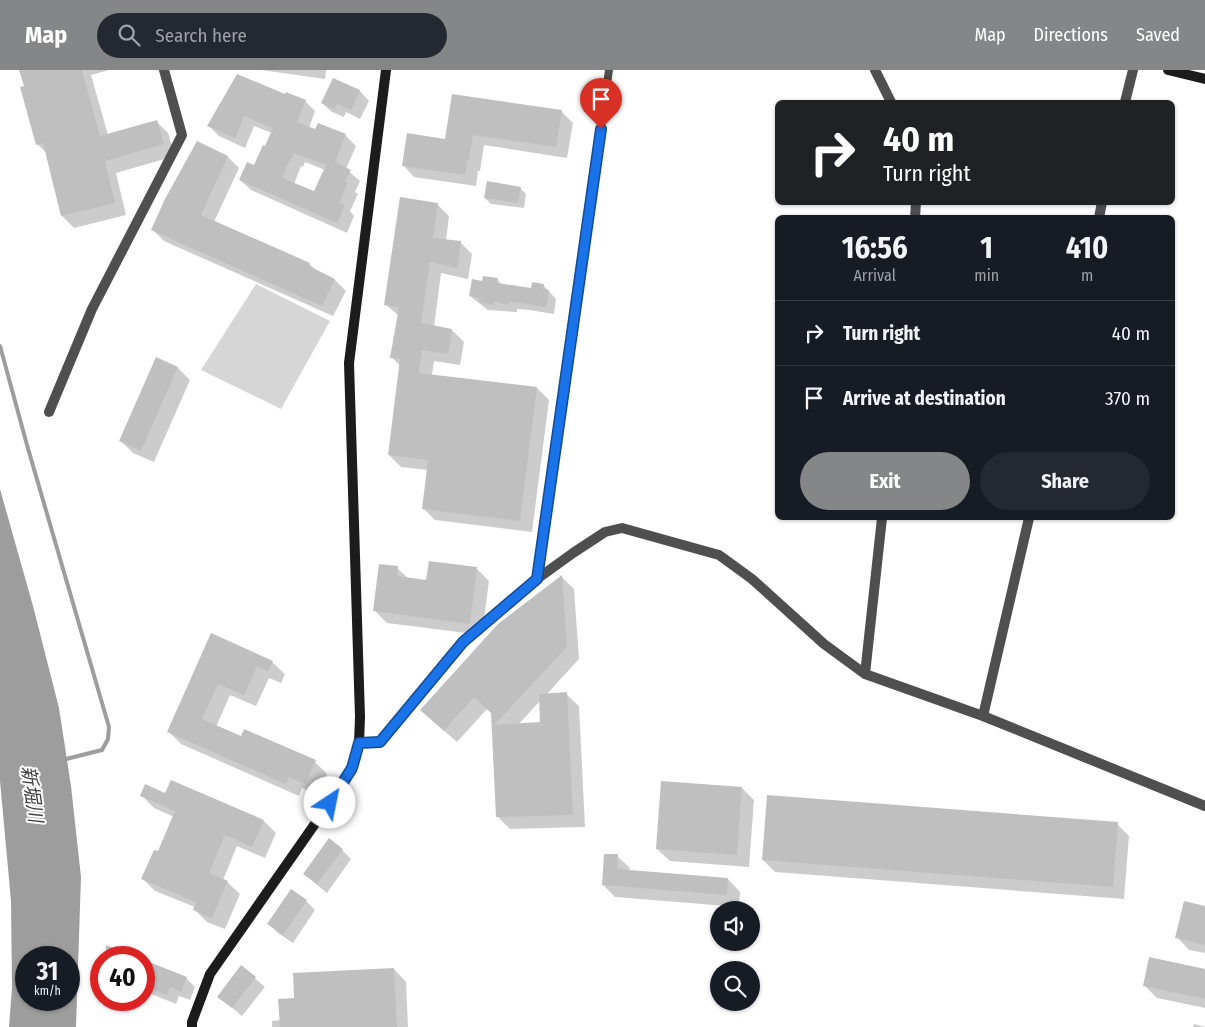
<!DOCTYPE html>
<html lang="en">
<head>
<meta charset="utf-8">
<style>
  :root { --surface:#171b24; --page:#242831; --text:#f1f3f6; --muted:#9ea1a6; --line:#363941; --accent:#858687 }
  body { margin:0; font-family:"Fira Sans Condensed","Noto Sans JP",sans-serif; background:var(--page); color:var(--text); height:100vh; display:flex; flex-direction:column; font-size:19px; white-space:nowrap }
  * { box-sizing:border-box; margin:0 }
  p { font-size:16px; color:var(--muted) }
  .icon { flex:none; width:28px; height:28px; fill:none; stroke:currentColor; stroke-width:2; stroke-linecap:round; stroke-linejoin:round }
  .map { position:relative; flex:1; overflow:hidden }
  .side { position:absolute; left:775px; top:145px; width:400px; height:305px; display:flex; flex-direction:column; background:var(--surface); border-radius:8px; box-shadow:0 1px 4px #0004 }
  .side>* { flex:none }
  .hud { position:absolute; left:775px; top:30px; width:400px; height:105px; border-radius:8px; box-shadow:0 1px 4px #0004; background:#202124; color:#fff; overflow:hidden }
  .fabs { position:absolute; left:710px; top:831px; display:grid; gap:10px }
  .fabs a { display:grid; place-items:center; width:50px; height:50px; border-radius:50%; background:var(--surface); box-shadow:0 1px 4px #0004; font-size:25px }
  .speed { position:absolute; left:15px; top:876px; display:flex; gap:10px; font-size:25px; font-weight:700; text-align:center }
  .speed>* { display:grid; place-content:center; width:65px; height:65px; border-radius:50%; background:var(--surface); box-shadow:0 1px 4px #0004; line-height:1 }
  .speed small { font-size:12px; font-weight:400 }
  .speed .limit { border:8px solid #d22; background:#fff; color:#111 }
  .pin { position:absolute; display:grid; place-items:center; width:42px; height:42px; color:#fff; margin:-51px -21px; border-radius:50% 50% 50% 0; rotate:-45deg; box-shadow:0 0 5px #0007 }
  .pin .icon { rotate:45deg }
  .me { position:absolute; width:55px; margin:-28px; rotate:34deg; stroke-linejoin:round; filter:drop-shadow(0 0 4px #0008) }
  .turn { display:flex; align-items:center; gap:18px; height:105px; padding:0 25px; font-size:22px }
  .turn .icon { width:65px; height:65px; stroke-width:2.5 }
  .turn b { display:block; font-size:35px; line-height:42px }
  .eta { display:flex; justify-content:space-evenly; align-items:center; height:85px; text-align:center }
  .eta b { font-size:30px; font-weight:700; line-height:35px }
  .primary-button { display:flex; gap:10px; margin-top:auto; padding:10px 25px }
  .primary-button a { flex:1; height:58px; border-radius:30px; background:var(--accent); color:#fff; font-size:20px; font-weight:700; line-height:58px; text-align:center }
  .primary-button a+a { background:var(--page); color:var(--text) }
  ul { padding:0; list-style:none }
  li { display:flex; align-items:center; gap:15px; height:65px; padding:0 25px; border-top:1px solid var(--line) }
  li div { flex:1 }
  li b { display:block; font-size:19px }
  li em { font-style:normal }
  header { display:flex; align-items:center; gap:30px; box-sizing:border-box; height:70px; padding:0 25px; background:var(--accent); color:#fff }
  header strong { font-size:24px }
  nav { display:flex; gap:28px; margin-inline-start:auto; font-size:18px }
  .search { width:350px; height:45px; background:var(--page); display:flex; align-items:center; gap:12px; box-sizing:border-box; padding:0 18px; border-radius:28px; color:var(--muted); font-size:19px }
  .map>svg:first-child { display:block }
</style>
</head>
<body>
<header>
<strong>Map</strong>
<div class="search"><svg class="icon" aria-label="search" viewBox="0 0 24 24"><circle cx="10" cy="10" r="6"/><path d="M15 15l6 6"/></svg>Search here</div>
<nav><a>Map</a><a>Directions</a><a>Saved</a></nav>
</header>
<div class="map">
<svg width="1205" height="957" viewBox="0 0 1205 957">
  <rect width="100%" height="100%" fill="#fff"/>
  <!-- green -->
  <path fill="#d6d6d6" d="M256 214 330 251 281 339 201 300Z"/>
  <!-- water -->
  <path fill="#9d9d9d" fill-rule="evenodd" d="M0 419 33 536 59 638 71 716 81 807 76 957H9L12 918 11 831 0 711ZM26 888H69V930H26Z"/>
  <!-- shadow -->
  <path fill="#0003" fill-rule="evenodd" d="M21 0H109L91 5 108 65 156 51 168 63 175 86 116 103 126 145 74 158 62 146 47 83 37 74Z
    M261 0H326L325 9Z
    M334 9 360 21 369 31 360 49 346 42 344 47 332 42 322 33Z
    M286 26 305 31 315 41 309 58 316 61 318 54 346 66 356 76 346 99 360 111 355 122 358 124 350 141 354 146 347 163 251 120 240 110 255 97 272 63 254 56 245 78 219 66 209 56ZM305 92 325 100 314 123 294 114 301 96 303 97Z
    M561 41 573 53 567 88 484 75 480 101H478L476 116 414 107 403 95 446 70Z
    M197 72 228 87 239 98 214 152 309 194 317 201 335 210 346 221 333 246 164 171 153 160Z
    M520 118 526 124 524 138 491 134 485 128Z
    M437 134 449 146 446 171 460 172 472 184 468 209 441 203 434 257 452 260 464 272 460 295 434 291 432 305 537 318 549 330 532 462 435 450 423 438 428 400 401 397 389 385 400 296 392 287 399 246 385 234Z
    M497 209 502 215 532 220 543 215 556 229 554 244 529 240 517 239V242L488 240 470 226 483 212Z
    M157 289 178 298 190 310 154 392 133 383 121 371Z
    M430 493 477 499 489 511 482 565 387 553 375 541 397 498 409 509 427 511Z
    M562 507 574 519 579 589 546 625 566 624 579 636 585 757 510 759 498 747 492 644 487 639 457 672 434 652 499 555ZM541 630 542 653 518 655Z
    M211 565 272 592 285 604 281 613 269 608 256 636 230 625 216 657 241 668 315 692 327 704 318 725 302 718 299 726 181 674 169 662Z
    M742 718 754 730 749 797 670 791 657 779Z
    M166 724 264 751 276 763 265 788 237 776 223 810 227 812 240 824 225 859 207 852 194 839 195 837 155 821 143 809 158 783 174 747 154 738 142 726Z
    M1117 754 1129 766 1124 829 775 802 763 790Z
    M342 780 351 789 327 823 304 804Z
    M617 786 630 798 629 801 728 809 740 822 739 837 615 827 603 815Z
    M292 821 306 831 315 840 293 873 278 863 269 854Z
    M1205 838V883L1189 880 1177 867Z
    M144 892 186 908 195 917 190 930 179 926 176 934 144 921Z
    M241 897 265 917 242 946 219 927Z
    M394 899 406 912 408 957H272V951L281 950 295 929Z
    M1205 900V938L1157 928 1144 915Z
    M1194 954 1205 957H1193Z"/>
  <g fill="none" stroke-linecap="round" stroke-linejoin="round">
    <!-- stream -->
    <path stroke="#9d9d9d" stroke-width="4" d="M0 276 27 375 109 657 108 669 102 680 62 690"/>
  </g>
  <!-- building -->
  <path fill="#bfbfbf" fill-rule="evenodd" d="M19 0H82L100 66 157 50 164 74 105 91 115 133 61 146 43 73 36 75 20 17 24 16Z
    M237 4 285 24 286 22 306 30 297 52 315 59 318 53 346 64 335 92 351 100 345 111 348 113 339 133 345 135 337 153 239 110 247 92 254 95 263 75 265 76 273 58 244 46 235 68 207 56ZM294 83 326 95 314 121 282 108 291 87 292 88Z
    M333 8 360 20 351 40 337 34 334 39 321 33Z
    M452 24 562 40 556 77 473 65 469 90H467L465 105 402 96 407 63 445 69Z
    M197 71 228 86 201 145 310 193 309 196 335 209 322 236 151 160 165 129Z
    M487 111 521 117 518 133 484 128Z
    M400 127 438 133 433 168 461 171 457 198 430 192 421 253 452 259 448 284 422 280 419 303 537 317 520 451 422 439 428 390 388 385 400 289 390 288 399 237 384 235Z
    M483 206 498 208 497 213 531 218 532 212 544 214 543 219 549 220 546 237 521 233 509 232V235L494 232V235L479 233V228L469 226 472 209 482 211Z
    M156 287 178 297 141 381 119 371Z
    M429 491 477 497 470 554 373 541 379 494 398 496 397 506 426 510Z
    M562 505 567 577 494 655 540 652 539 624 567 622 573 745 496 747 491 643 474 627 444 661 420 640 498 554Z
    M211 563 273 591 268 601 257 596 244 625 218 614 202 649 241 666 244 659 316 690 305 714 289 707 286 714 167 662Z
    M171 710 264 750 252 777 225 765 209 803 228 811 212 848 193 840 196 832 141 809 154 780 158 781 175 741 140 726 145 714 165 723Z
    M661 711 742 717 737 785 656 779Z
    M767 725 1118 752 1113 817 762 790Z
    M329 768 343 779 317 814 303 804Z
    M604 784H618L617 799 728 808 727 825 602 815Z
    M291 819 307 830 283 865 267 854Z
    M1184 831 1205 836V875L1175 868Z
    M106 875 135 887V888H106Z
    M1149 887 1205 899V929L1143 916Z
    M144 890 187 907 181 922 170 917 167 925 144 916Z
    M241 895 256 907 232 938 217 927Z
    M394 898 397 957H280L278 929 294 928 293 903Z"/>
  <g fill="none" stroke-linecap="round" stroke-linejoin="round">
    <!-- lane -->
    <path stroke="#4f4f4f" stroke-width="8" d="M537 509 609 0"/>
    <!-- street -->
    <path stroke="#4f4f4f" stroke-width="10" d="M875 0 891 32
      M1125 32 1133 0
      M915 148 916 132
      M1099 148 1102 132
      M49 342 92 239 182 65 164 0
      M865 604 882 448
      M983 646 1029 448
      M359 673 380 672 463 572 537 509 573 483 605 462 622 458 719 485 752 509 824 574 865 604 983 646 1205 736"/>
    <!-- secondary -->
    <path stroke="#1c1c1c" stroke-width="10" d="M1168 0 1205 9
      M192 957V952L210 904 340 718 352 698 359 673 360 647 349 293 386 0"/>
  </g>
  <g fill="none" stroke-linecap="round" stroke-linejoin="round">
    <defs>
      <path id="route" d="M330 733 352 698 359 673 380 672 463 572 537 509 601 59"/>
    </defs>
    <!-- route casing -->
    <use href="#route" stroke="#114b97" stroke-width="12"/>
    <!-- route -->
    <use href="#route" stroke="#1a73e8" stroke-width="9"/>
  </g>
  <g text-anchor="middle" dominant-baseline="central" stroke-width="4" stroke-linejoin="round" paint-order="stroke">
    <!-- water labels -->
    <g font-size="19" font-style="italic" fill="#3e3e3e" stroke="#fff">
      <text transform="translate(32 724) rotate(82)">新堀川</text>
    </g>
  </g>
</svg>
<div class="fabs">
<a><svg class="icon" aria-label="sound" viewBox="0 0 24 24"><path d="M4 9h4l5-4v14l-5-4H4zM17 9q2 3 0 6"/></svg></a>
<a><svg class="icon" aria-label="search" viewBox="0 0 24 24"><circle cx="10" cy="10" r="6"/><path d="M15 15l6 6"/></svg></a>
</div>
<div class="speed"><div>31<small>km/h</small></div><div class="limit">40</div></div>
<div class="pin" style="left:601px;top:59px;background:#d93025"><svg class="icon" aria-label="arrive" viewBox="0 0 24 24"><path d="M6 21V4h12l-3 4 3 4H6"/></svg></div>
<svg class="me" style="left:330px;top:733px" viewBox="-20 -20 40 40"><circle r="19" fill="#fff"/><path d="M0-13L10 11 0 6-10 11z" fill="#1a73e8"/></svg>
<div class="hud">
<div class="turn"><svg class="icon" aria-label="right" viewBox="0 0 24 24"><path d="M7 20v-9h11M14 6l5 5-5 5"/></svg><div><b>40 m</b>Turn right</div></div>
</div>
<section class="side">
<div class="eta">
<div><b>16:56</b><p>Arrival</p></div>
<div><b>1</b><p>min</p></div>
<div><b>410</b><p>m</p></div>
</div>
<ul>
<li><svg class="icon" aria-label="right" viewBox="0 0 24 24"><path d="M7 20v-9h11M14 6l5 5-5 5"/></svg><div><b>Turn right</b></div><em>40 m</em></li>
<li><svg class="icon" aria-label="arrive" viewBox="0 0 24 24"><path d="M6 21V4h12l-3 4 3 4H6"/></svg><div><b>Arrive at destination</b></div><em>370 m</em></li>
</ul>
<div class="primary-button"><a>Exit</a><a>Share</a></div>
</section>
</div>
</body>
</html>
